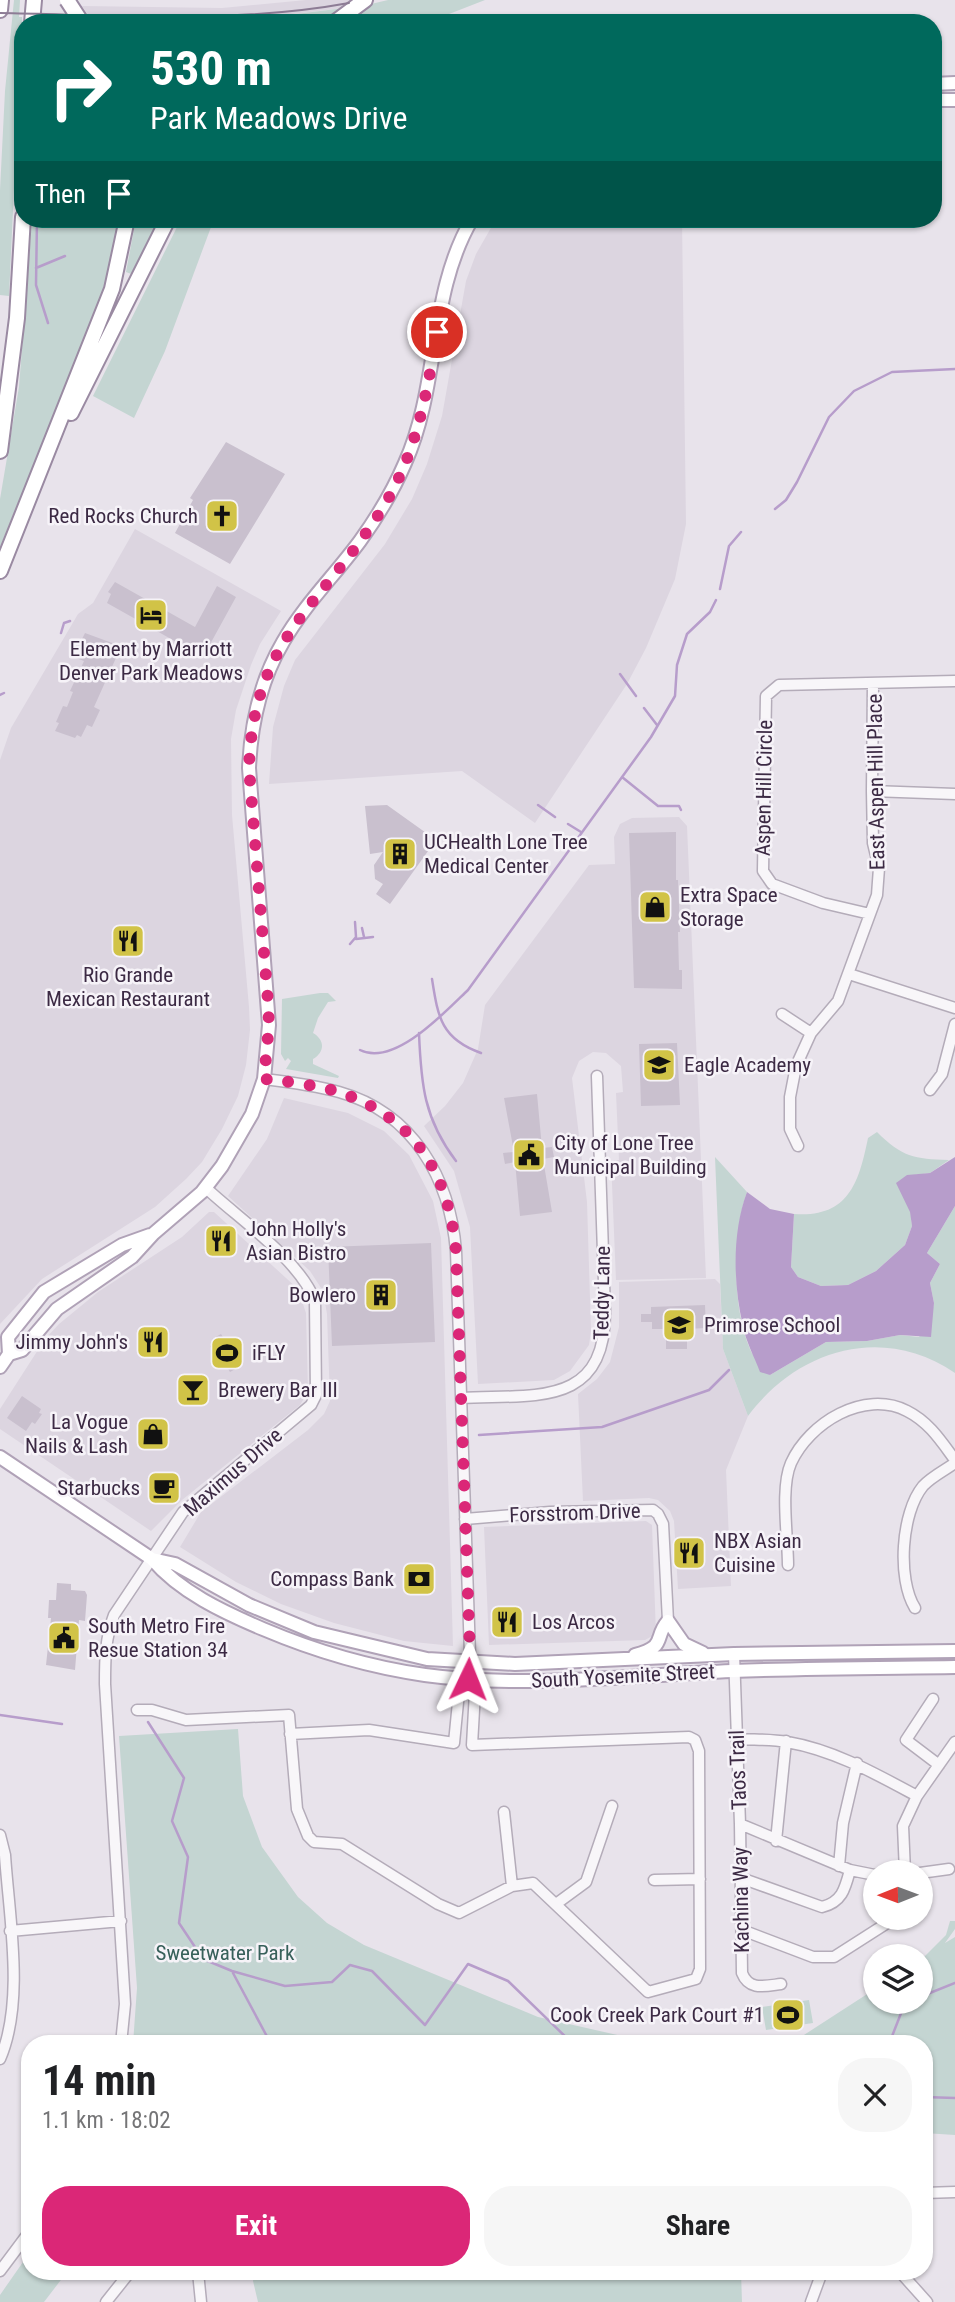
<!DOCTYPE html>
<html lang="en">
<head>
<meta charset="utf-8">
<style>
  :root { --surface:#fff; --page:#f6f6f6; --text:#202124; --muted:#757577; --accent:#db2777 }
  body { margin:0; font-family:"Roboto Condensed",sans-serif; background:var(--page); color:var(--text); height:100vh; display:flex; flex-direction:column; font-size:26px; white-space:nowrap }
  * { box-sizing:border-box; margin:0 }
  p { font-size:23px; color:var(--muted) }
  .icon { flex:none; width:38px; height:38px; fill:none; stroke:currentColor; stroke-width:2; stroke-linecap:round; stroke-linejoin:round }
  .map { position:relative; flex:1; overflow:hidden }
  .details { position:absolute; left:21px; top:2035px; width:912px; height:245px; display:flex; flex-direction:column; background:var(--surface); border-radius:28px; box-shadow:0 2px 5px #0004 }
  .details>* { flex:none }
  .hud { position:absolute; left:14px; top:14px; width:928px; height:214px; border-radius:28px; box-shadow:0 2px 5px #0004; background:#00695c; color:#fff; overflow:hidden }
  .needle { width:46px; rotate:269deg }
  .controls { position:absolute; left:863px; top:1860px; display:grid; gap:14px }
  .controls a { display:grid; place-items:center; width:70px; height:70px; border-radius:50%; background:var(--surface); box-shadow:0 2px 5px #0004; font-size:35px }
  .pin { position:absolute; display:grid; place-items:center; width:60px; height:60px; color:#fff; margin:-30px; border:4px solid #fff; border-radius:50%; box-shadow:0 2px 7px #0007 }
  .me { position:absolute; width:77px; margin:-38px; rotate:2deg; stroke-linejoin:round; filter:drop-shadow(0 0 5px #0008) }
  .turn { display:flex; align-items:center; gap:24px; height:147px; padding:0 21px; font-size:32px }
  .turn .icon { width:91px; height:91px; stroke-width:2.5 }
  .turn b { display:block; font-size:49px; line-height:60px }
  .then { display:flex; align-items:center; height:66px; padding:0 21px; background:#0003; gap:14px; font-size:26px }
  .round { display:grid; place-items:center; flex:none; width:74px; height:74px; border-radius:28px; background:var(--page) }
  .summary { display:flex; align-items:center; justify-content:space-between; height:119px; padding:0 21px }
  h1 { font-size:42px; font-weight:700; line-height:52px }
  .button { display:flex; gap:14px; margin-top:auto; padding:14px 21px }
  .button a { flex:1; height:80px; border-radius:28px; background:var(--accent); color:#fff; font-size:28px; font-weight:700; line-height:80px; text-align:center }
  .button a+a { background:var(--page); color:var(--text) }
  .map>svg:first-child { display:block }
</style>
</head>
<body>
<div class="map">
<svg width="955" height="2302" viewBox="0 0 955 2302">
  <rect width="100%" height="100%" fill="#e8e3eb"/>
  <!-- built -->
  <path fill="#dcd5e0" d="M306 0H353L344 8 231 21 91 19 82 6 222 8Z
    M496 219H682L686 524 675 579 646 648 627 684 535 823 462 771 269 784 273 727 284 686 295 660 385 544 412 499 427 464 442 416 466 281 476 254Z
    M135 529 281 611 260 644 251 665 236 710 231 739 232 815 249 1007 250 1030 246 1065 238 1096 222 1129 202 1162 186 1179 155 1207 42 1279 0 1324V760L11 728 78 614 93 603Z
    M679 817 687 826 706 1278 616 1280 611 1160H619L616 1093 623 1092 621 1066 606 1053 593 1052 579 1061 572 1078 587 1202 591 1331 589 1345 570 1371 554 1380 478 1384 470 1227 454 1171 424 1126 445 1106 463 1083 478 1049 485 1005 589 865 615 864 614 837 620 824 632 818Z
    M284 1098 348 1113 384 1131 409 1155 433 1201 441 1238 453 1646 404 1641 334 1623 281 1604 236 1582 180 1547 201 1512 308 1430 324 1414 330 1401 327 1314 323 1291 310 1271 228 1196 267 1139Z
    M209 1212H214L298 1289 306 1313 308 1392 300 1405 182 1500 151 1531 0 1429V1409L45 1339 59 1324 98 1292 182 1237Z
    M715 1279 720 1284 723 1349 748 1416 726 1470 731 1586 678 1589 674 1521 670 1511 658 1500 649 1498 583 1501 578 1394 597 1379 610 1362 619 1327V1282Z
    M646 1521 652 1525 656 1634 645 1640 489 1645 484 1527Z"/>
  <!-- green -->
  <path fill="#c4d5d2" d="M14 0H20L19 17H22L9 296 0 295V190L5 91Z
    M388 0H485L426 23H344L371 4Z
    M344 8 325 23H93L91 19 241 21Z
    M32 219H120L105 291 0 547V499L19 387Z
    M136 219H162L134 275 126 272Z
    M181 219H214L165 351 134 418 93 396Z
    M320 993H328L336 1001 328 1002 318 1018 313 1033C325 1040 325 1052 313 1059V1064L339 1076 338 1078 286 1069 291 1061 288 1058 285 1061 281 1054 282 999Z
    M877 1132C902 1157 914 1159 949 1160L930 1173 907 1176 912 1226 905 1245 876 1271 848 1285 821 1286 798 1277 791 1267 794 1214C849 1218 859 1182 868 1138Z
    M715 1157 747 1192C732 1234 732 1307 750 1349 754 1359 763 1367 770 1375L826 1342 867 1341 900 1335 919 1337 931 1317 934 1303 930 1283 940 1264 927 1253 955 1206V1373C883 1324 798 1349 748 1416L723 1349Z
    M238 1729 243 1796 262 1847 298 1897 327 1923 364 1945 538 2017 657 2044H133L137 1988 119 1736Z
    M950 1921H955V1929L945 1943 955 1937V2135L924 2133V2044H790L875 1989V2002H920L921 1960 946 1935Z
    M809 2000 813 2023 766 2030 762 2007Z
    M30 2252V2272H67L44 2302H0V2295Z
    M254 2272H741L742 2302H258L253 2281Z"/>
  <!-- water -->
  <path fill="#b79dcb" d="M955 1157V1206L927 1253 940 1264 930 1283 934 1303 931 1337 900 1335 867 1341 826 1342 770 1375 760 1372C754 1356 746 1342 743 1326 733 1284 732 1232 747 1192L770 1209 794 1214 791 1267 798 1277 821 1286 848 1285 876 1271 905 1245 912 1226 910 1212 896 1183 907 1175 930 1173Z"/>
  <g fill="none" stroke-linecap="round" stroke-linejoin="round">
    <!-- stream -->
    <path stroke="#b79dcb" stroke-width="2.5" d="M37 219 36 285 48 323
      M36 268 65 256
      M775 509 786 500 797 482 829 417 854 391 892 372 955 369
      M720 589 729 546 741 532
      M61 633 64 623 70 621
      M620 674 636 696
      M0 695 4 693
      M644 708 657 725
      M622 777 658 806H679L681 810
      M538 805 555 817
      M568 824 581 832
      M362 928 364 937
      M356 939 373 937
      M350 944 356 937 355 922
      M432 979C438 1017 441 1039 481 1053
      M419 1033C421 1084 424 1119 456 1161
      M360 1050C394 1067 444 1013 468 990L651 737 675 696 677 665 687 634 710 612 716 600
      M479 1435 602 1427 709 1390 729 1370
      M0 1715 62 1724
      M148 1722 184 1778 172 1821 188 1857 179 1923 203 1959 232 1971 285 1986 332 1982 350 1965 372 1971 425 2025 468 1964 508 1981 573 2044
      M233 1973 271 2044
      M920 1997 955 1983
      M889 2044 905 2003 908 2002
      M924 2097 955 2098"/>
  </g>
  <!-- building -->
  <path fill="#c9c0ce" d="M226 442 285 474 230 564 175 533 193 500 190 498Z
    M115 582 195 627 217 586 236 597 203 657 107 603 111 594 108 592Z
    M85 633 115 644 114 646 120 649 94 707 100 710 92 727 87 725 81 737 77 735 75 738 55 731 59 723 56 722 63 706 67 707 73 692 70 691 84 661 73 657Z
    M387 805 436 840 390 904 376 894 383 884 375 879 374 865 383 852 370 854 365 806Z
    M676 832V880H678L680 932H678L679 970H682V989L634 988 629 833Z
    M677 1043 680 1105 641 1106 639 1044Z
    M537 1094 542 1148 552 1147 554 1157 543 1159 552 1212 520 1216 515 1162 505 1164 504 1159 503 1153 514 1152 504 1098Z
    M431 1243 435 1342 332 1346 328 1247Z
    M705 1305 706 1328 687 1329V1349H666V1329H652V1322H641V1314H651V1307Z
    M221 1334 224 1339 227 1337 235 1342 239 1350V1367L230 1372 227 1367 224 1369 210 1346 214 1345 212 1339Z
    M22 1396 41 1409 39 1413 42 1414 35 1424 32 1422 26 1431 7 1418Z
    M57 1583 71 1584V1590L85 1591 87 1595 85 1621 79 1620 75 1670 46 1665 51 1618H48L49 1600H56Z"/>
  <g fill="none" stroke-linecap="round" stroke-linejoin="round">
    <defs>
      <path id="minor" d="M872 791 955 794
        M870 914 823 903 772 884 763 871 766 696 779 685 955 681
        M849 974 955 1008
        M782 1014 811 1033
        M264 1079C289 1082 314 1085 339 1092 414 1113 450 1179 456 1251L470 1654 468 1679
        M930 1090 942 1074 955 1024
        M798 1146 790 1129V1097L796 1066 811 1033 838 1001 877 895 879 868 873 843 872 791 873 683
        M461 1398C533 1394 606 1409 605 1311L597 1076
        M465 1519 550 1512 653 1510 658 1514 663 1524 668 1621
        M788 1565C788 1537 780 1488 791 1463 809 1423 864 1389 907 1411 929 1422 941 1441 955 1460
        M915 1608C897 1579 901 1513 923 1486 931 1477 945 1470 955 1463
        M734 1654 740 1824 850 1870 875 1875
        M933 1699 906 1740 939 1765
        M137 1710H152L186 1720 289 1715 297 1809 308 1836 314 1842 342 1844 438 1904 459 1913 512 1886 533 1883 648 1992 696 1979 700 1969 699 1751 695 1740 689 1737 472 1745 475 1692 467 1686 459 1692 454 1743 369 1730 290 1734
        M738 1739C754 1740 771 1739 787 1742 834 1750 876 1774 917 1796
        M504 1812 512 1886
        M740 1824 742 1973C749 1991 765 1986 781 1984
        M0 1835 5 1855C9 1917 25 2001 0 2059
        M776 1841 786 1741
        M839 1866 843 1823 857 1763
        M905 1872 903 1826 917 1796 955 1742
        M920 1873 949 1869
        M741 1878 822 1907C842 1902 845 1889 850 1870
        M654 1880 700 1879
        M556 1904 586 1882 612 1806
        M742 1930 813 1957H834L895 1918
        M10 1931 121 1921
        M121 2044 125 2004 105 1684C105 1659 105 1639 114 1615L183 1512 311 1405 316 1395 315 1301C299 1259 239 1219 206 1188
        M924 2193 955 2192
        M0 2271 30 2231
        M198 2272 201 2302
        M900 2272 927 2302
        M106 2302 130 2272
        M811 2302 822 2272"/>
      <path id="major" d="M933 84 955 83
        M933 100H955
        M9 1354 8 1337 44 1292 122 1245 150 1235
        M0 1367 9 1354 22 1350 57 1309 132 1257 153 1234 202 1192 222 1166 252 1114 264 1079 269 1025 249 768C251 723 260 681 283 642 304 605 335 575 360 541 378 516 393 491 405 463 440 385 428 294 472 219
        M0 1457 152 1559C180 1592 223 1612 263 1629 315 1651 369 1667 425 1675 526 1689 631 1675 732 1671 806 1668 881 1668 955 1667
        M152 1559 175 1564 249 1605 314 1632 427 1659 515 1664 734 1654 955 1651
        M635 1655C668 1646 653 1638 668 1621L684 1644 703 1653"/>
      <path id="highway" d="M0 10 1 0
        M32 23 34 0
        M334 23 365 0
        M71 413 168 219
        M0 451 17 318 23 217
        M0 571 112 289 127 219"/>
    </defs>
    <!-- minor casing -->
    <use href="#minor" stroke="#b4acb9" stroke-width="13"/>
    <!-- major casing -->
    <use href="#major" stroke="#b0a2b7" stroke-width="16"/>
    <!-- highway casing -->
    <use href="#highway" stroke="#9a8aa2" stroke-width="18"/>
    <!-- minor -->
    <use href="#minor" stroke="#f8f6f9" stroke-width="10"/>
    <!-- major -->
    <use href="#major" stroke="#fff" stroke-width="12"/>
    <!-- highway -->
    <use href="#highway" stroke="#fff" stroke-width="14"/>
    <!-- tram -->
    <path stroke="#8d7c95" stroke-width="2" d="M0 13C117 15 234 24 349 3"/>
    <defs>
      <path id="highway-bridge" d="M67 0 82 23"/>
    </defs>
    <!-- highway-bridge casing -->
    <use href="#highway-bridge" stroke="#9a8aa2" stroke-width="18" stroke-linecap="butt"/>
    <!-- highway-bridge -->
    <use href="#highway-bridge" stroke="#fff" stroke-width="14"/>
  </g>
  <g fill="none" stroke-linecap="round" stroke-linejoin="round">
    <!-- route -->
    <path stroke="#db2777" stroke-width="12" stroke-dasharray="0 21.6" d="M437 332C427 394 416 455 382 509 321 607 253 638 249 768L268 1002 269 1025 264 1079C290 1082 319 1085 344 1094 417 1120 449 1177 456 1251L470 1654 468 1679"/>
  </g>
  <!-- icons -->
  <defs>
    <symbol id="church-square" viewBox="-11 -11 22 22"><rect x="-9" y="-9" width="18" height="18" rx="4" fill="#d1c347" stroke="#f6f3f8"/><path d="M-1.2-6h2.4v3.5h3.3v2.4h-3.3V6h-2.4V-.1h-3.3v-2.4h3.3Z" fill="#111"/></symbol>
    <symbol id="hotel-square" viewBox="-11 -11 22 22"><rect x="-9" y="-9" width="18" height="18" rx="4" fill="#d1c347" stroke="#f6f3f8"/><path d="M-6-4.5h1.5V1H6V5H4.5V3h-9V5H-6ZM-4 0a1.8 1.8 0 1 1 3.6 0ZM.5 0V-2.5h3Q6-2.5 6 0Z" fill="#111"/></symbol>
    <symbol id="building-square" viewBox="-11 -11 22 22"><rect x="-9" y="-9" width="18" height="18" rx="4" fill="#d1c347" stroke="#f6f3f8"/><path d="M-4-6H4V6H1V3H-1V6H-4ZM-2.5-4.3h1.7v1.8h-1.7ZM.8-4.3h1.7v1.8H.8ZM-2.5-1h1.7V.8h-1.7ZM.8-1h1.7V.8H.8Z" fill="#111"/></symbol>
    <symbol id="shop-square" viewBox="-11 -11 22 22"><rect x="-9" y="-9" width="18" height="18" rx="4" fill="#d1c347" stroke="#f6f3f8"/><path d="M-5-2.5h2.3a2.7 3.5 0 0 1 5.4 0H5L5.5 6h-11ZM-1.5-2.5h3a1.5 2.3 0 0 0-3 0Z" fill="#111"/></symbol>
    <symbol id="restaurant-square" viewBox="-11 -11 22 22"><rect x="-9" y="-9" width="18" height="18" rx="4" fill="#d1c347" stroke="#f6f3f8"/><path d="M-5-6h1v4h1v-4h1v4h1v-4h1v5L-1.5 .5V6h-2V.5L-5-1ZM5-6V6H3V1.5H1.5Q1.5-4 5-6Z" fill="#111"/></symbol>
    <symbol id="school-square" viewBox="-11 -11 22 22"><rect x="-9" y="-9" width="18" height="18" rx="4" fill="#d1c347" stroke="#f6f3f8"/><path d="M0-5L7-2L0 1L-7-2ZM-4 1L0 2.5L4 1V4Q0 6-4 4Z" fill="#111"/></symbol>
    <symbol id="civic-square" viewBox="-11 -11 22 22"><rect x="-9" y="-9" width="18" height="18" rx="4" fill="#d1c347" stroke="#f6f3f8"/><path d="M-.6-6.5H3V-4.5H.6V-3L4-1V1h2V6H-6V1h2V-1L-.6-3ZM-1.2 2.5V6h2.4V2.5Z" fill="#111"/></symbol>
    <symbol id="stadium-square" viewBox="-11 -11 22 22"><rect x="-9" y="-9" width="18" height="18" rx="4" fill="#d1c347" stroke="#f6f3f8"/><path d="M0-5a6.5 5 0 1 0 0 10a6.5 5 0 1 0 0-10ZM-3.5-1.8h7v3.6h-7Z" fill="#111"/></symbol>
    <symbol id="bar-square" viewBox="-11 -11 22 22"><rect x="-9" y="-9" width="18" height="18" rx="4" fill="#d1c347" stroke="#f6f3f8"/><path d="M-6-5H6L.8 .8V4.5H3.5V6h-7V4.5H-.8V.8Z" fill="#111"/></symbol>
    <symbol id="cafe-square" viewBox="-11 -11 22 22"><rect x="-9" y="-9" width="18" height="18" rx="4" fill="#d1c347" stroke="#f6f3f8"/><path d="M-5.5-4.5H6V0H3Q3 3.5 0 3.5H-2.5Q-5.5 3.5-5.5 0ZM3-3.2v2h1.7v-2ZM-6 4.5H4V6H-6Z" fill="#111"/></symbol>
    <symbol id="bank-square" viewBox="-11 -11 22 22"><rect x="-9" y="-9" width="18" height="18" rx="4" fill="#d1c347" stroke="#f6f3f8"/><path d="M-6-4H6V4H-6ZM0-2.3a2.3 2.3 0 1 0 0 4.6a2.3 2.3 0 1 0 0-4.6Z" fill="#111"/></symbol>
  </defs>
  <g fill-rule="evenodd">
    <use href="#church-square" x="203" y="497" width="38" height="38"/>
    <use href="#hotel-square" x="132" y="596" width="38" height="38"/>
    <use href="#building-square" x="381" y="835" width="38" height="38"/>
    <use href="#shop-square" x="636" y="888" width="38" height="38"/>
    <use href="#restaurant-square" x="109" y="922" width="38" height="38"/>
    <use href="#school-square" x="640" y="1046" width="38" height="38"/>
    <use href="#civic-square" x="510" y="1136" width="38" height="38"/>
    <use href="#restaurant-square" x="202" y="1222" width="38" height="38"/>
    <use href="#building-square" x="362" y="1276" width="38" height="38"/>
    <use href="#school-square" x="660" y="1306" width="38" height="38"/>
    <use href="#restaurant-square" x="134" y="1323" width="38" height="38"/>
    <use href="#stadium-square" x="208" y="1334" width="38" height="38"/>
    <use href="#bar-square" x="174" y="1371" width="38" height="38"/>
    <use href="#shop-square" x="134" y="1415" width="38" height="38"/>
    <use href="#cafe-square" x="145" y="1469" width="38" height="38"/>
    <use href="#restaurant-square" x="670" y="1534" width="38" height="38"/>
    <use href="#bank-square" x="400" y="1560" width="38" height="38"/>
    <use href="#restaurant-square" x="488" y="1603" width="38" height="38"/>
    <use href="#civic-square" x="45" y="1619" width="38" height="38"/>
    <use href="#stadium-square" x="769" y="1996" width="38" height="38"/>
  </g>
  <g text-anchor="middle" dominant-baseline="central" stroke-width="5" stroke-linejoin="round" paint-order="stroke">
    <!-- poi labels -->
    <g font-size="21" fill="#3c2a44" stroke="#f6f3f8" text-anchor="start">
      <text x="198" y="516" text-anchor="end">Red Rocks Church</text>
      <text x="151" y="649" text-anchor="middle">Element by Marriott<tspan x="151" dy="24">Denver Park Meadows</tspan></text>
      <text x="424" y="842">UCHealth Lone Tree<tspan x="424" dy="24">Medical Center</tspan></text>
      <text x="680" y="895">Extra Space<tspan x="680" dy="24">Storage</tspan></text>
      <text x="128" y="975" text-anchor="middle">Rio Grande<tspan x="128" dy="24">Mexican Restaurant</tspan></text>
      <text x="684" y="1065">Eagle Academy</text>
      <text x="554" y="1143">City of Lone Tree<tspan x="554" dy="24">Municipal Building</tspan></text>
      <text x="246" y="1229">John Holly's<tspan x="246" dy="24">Asian Bistro</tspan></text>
      <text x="356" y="1295" text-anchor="end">Bowlero</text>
      <text x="704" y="1325">Primrose School</text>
      <text x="128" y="1342" text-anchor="end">Jimmy John's</text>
      <text x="252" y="1353">iFLY</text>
      <text x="218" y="1390">Brewery Bar III</text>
      <text x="128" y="1422" text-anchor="end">La Vogue<tspan x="128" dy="24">Nails &amp; Lash</tspan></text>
      <text x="140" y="1488" text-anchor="end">Starbucks</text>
      <text x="714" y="1541">NBX Asian<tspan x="714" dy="24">Cuisine</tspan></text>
      <text x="394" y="1579" text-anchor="end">Compass Bank</text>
      <text x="532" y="1622">Los Arcos</text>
      <text x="88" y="1626">South Metro Fire<tspan x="88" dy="24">Resue Station 34</tspan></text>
      <text x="764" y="2015" text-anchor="end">Cook Creek Park Court #1</text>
    </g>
    <!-- street labels -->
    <g font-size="21" fill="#3c2a44" stroke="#f6f3f8">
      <text transform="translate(876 782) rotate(-91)">East Aspen Hill Place</text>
      <text transform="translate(764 788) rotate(-89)">Aspen Hill Circle</text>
      <text transform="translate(602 1293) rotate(-89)">Teddy Lane</text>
      <text transform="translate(233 1472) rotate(-41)">Maximus Drive</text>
      <text transform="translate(575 1513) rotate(-2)">Forsstrom Drive</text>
      <text transform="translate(623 1676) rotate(-3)">South Yosemite Street</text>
      <text transform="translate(738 1770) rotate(-92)">Taos Trail</text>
      <text transform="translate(741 1900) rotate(-91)">Kachina Way</text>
    </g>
    <!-- park labels -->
    <g font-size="21" fill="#37605a" stroke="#f6f3f8">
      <text x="225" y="1953">Sweetwater Park</text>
    </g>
  </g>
</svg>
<div class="controls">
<a><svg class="needle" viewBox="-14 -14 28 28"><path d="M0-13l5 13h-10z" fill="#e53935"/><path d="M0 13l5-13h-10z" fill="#757577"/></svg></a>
<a><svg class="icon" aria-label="layers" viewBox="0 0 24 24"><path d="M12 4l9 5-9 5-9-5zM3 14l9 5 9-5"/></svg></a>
</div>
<div class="pin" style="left:437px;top:332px;background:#d93025"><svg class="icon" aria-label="arrive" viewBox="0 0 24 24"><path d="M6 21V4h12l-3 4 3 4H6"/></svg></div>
<svg class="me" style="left:468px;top:1679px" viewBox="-20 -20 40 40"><path d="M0-17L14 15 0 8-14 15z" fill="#db2777" stroke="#fff" stroke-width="4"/></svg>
<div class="hud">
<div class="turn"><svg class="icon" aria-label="right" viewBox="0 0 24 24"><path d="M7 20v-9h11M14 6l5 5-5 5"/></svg><div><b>530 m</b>Park Meadows Drive</div></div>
<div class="then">Then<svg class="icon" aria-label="arrive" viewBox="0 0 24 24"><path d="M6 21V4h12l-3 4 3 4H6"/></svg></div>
</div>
<section class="details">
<div class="summary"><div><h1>14 min</h1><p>1.1 km · 18:02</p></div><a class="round"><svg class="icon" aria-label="close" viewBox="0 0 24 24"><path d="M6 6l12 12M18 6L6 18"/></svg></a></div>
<div class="button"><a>Exit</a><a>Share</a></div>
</section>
</div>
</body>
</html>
